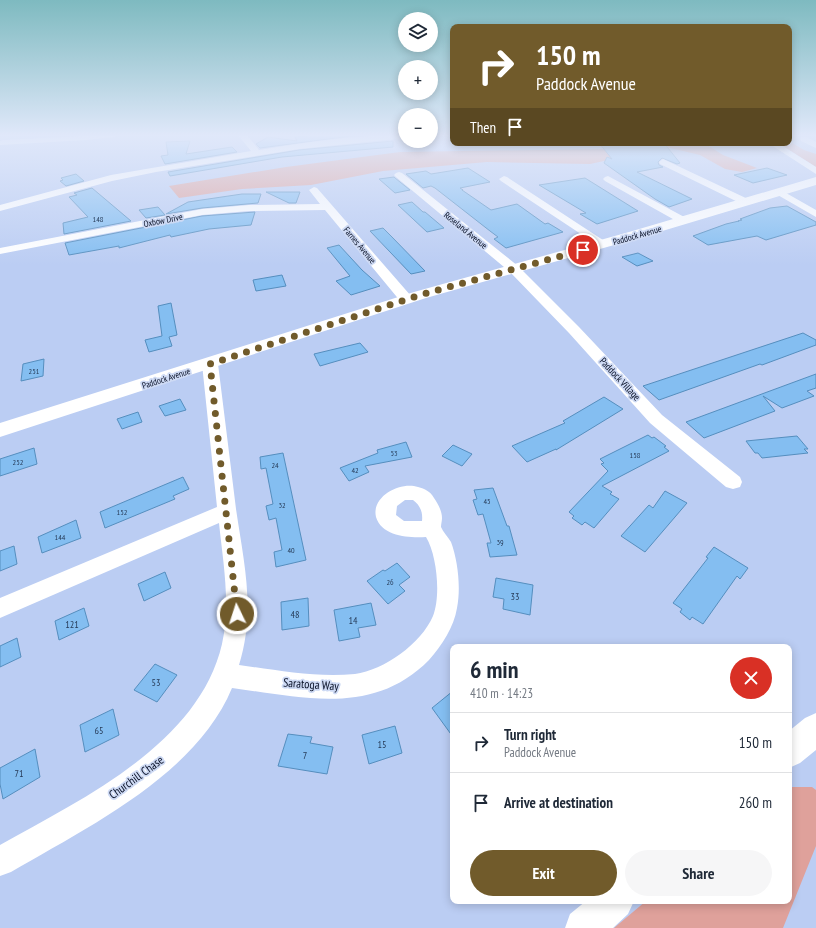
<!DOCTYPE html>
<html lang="en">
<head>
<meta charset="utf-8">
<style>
  :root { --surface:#fff; --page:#f6f6f7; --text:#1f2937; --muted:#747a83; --line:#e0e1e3; --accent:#715b2b }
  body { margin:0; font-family:"PT Sans Narrow",sans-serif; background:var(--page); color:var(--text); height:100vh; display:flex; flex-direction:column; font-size:15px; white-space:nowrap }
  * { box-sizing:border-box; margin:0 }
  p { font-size:13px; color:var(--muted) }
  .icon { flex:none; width:22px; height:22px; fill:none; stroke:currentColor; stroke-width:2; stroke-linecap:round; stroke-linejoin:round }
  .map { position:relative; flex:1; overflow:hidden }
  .drawer { position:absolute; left:450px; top:644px; width:342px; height:260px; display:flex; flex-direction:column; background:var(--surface); border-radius:8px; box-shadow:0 2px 10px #0003 }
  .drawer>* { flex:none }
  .top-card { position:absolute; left:450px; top:24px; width:342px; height:122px; border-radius:8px; box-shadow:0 2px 10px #0003; background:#715b2b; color:#fff; overflow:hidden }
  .buttons { position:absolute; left:398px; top:12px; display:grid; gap:8px }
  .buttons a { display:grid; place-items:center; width:40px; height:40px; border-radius:50%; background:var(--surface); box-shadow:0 2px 10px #0003; font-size:20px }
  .pin { position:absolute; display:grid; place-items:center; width:34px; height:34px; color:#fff; margin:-17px; border:2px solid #fff; border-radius:50%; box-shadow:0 1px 4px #0007 }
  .me { position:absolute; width:44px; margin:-22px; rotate:356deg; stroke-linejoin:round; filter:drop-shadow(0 0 3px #0008) }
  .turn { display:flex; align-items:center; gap:14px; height:84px; padding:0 20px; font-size:18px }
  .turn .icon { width:52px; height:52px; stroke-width:2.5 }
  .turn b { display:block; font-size:28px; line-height:34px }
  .then { display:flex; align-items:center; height:38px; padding:0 20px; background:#0003; gap:8px; font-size:15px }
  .round { display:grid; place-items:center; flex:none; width:42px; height:42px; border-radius:21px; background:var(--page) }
  .headline { display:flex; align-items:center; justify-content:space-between; height:68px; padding:0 20px }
  h1 { font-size:24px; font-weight:800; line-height:30px }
  .primary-button { display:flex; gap:8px; margin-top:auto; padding:8px 20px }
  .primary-button a { flex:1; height:46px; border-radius:24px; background:var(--accent); color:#fff; font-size:16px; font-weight:800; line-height:46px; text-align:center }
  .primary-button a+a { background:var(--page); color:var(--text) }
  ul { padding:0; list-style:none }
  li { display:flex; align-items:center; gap:12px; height:60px; padding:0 20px; border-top:1px solid var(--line) }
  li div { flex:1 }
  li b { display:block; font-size:15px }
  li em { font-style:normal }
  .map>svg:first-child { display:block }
</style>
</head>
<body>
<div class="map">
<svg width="816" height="928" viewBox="0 0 816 928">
  <rect width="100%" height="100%" fill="#bbcdf3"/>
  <!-- green -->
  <path fill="#dfa19b" d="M789 141 804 150 816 154V167L778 143H789Z
    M677 143H704L723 155 757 168 742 172 725 169 700 155 662 146Z
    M603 149 616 154 646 152 590 164 487 162 383 171 311 185 242 189 179 198 169 186 286 167 400 152Z
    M791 787H812L816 790V846L783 928H614L646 901H789V788Z"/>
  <!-- building -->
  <path fill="#84bef1" stroke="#558ebe" d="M315 135H358L260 148 256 144 268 137 297 141 295 137Z
    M190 141 186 154 232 147 237 152 165 164 161 156 168 155 166 142Z
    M393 141V147L282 157 170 176 168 172 299 150Z
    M599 143H664L680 163 677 164 662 158 658 162 659 165 663 167 637 172 692 199 669 207 655 199 604 163 607 157 612 159Z
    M468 168 490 182 460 188 463 190H462L491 210 517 204 545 224 548 223 563 232 506 248 494 239 498 237 490 231 435 188 431 186 423 188 406 174 426 171 431 174Z
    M767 168 787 175 753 183 734 175Z
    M76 174 84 181 66 186 60 181 63 180 61 178Z
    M394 177 395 178 410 190 395 193 379 179Z
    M585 178 638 211 597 224 580 214 586 213 539 185Z
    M92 188 131 221 64 234 63 223 88 217 69 197 77 195 74 193Z
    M266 192H300L296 203H289Z
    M242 194H261L258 203 202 208 166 214 188 202Z
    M412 202 423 212H425L444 228 427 232 398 205Z
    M787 206 816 222V225L766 240 757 236 708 245 693 236 726 224 739 221H738L742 220 740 219 770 208Z
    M158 207 165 215 146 218 139 210Z
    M255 212 251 225 209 229 171 237 170 235 119 248V246L69 255 65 243 202 216Z
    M383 228 392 237 425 271 411 274 370 231Z
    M339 245 362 270 380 286 351 295 336 281 350 276 327 248Z
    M638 253 653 261 637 266 622 257Z
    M282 275 286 286 256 291 253 280Z
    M171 303 177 335 169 337 172 346 149 352 145 340 162 336 158 306Z
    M803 333 816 340V345L762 365 760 364 659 400 643 386Z
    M360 343 368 352 320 366 314 354Z
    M44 359 43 376 21 381 23 364Z
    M816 374V388L807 391 814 396 782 408 763 396 775 411 704 438 686 422Z
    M604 397 623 409 556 450V449L527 462 512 446 565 423 563 421Z
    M180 399 186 410 165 416 159 406Z
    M138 412 142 422 122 429 117 419Z
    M648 435 652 438 654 437 666 446 664 447 669 451 602 486 612 492 610 494 619 499 594 528 585 522 582 525 572 518 574 516 569 512 608 471 601 464 604 463 600 459Z
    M797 436 808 449H804L808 453 762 458 758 453H755L746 441Z
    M406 442 412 457 365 466 369 472 349 481 340 468 378 453 377 450Z
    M453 445 472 454 462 466 442 456Z
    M34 448 37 464 0 476V459Z
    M283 453 306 560 276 567 274 552 282 550 276 518 269 520 266 506 273 504 266 468 261 469 260 457Z
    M183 477 189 489 173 496 175 499 105 528 100 512Z
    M493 488 507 526H509L517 555 490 557 487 543H491L483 514 478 515 473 500 477 499 474 490Z
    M665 491 687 503 645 552 621 536 649 505 653 508Z
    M76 520 81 538 42 553 38 537Z
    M14 546 17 564 0 571V551Z
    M714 547 748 568 740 579 737 576 703 624 692 617 690 620 680 612 682 609 673 603 708 558 706 557Z
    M397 563 410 577 399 585 405 591 388 604 367 581 383 570 385 571Z
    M165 572 171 588 144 601 138 584Z
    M496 578 533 585 530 615 503 609 504 599 493 597Z
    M308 598 309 626 282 630 281 602Z
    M371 603 376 625 358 628 360 637 339 641 334 610Z
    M84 608 89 626 59 640 55 621Z
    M17 638 21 657 0 667V646Z
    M155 664 177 675 157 702 134 690Z
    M453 691V737L432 708Z
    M113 709 119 735 85 752 80 725Z
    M395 726 402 753 369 764 362 735Z
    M288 734 312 737 310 743 333 747 327 774 278 766Z
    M35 749 40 777 3 799 0 784V768Z"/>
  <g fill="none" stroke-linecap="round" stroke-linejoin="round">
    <!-- minor -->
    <path fill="#fff" fill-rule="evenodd" d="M238 135H247L259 150C307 142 356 135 405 135V138L299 149 156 172 112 181 0 211V205L111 175 251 151Z
      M86 136 118 135 114 137 86 140 0 145V141L3 140Z
      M801 137H807L816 142V148L801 141 800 139Z
      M768 143H778L816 167V174Z
      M663 159 750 200 751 202 750 204H742L660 164 659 162Z
      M399 172 402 173 518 266 579 327 662 415 740 477 742 482 740 487 733 489 726 487 650 423 569 333 510 272 396 177 394 175 396 173Z
      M504 176 507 177 609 244 607 246H599L501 181 499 179Z
      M608 176 688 219 689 221 684 224 680 223 605 181 603 179 605 177Z
      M314 187 317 188 411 296 413 299 411 302H401L325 210 249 211 202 215 0 254V248L202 209 249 205 320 204 309 190Z
      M779 189 816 210V217L776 194 774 192 776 190Z
      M210 359 215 361 218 364C224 412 230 460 236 509 244 564 256 610 239 665 277 670 316 678 355 674 384 670 421 644 433 616 441 596 437 555 426 537 410 538 382 537 376 517 371 496 401 481 418 487 425 489 430 491 434 498 438 504 442 511 442 518 442 521 441 524 441 527 443 532 448 537 451 542 458 561 461 588 457 608 454 627 442 645 429 660 373 717 301 697 232 688 196 775 88 827 11 872L0 876V845C82 799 199 744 222 644 231 604 223 562 219 523L0 618V598L217 507 202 364 205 361ZM405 500H413C420 505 423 512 422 521H404L396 515 397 506Z"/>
    <!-- major -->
    <path fill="#fff" fill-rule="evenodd" d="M816 177V185L639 238 426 298 0 437V423L414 292 629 232Z"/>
    <!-- highway -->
    <path fill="#fff" fill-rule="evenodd" d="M816 713V750L800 763 789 768V731L805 718Z
      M586 901H634L628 914 613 928H565L570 914Z"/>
  </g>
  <!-- sky -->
  <linearGradient id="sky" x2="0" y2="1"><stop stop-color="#7ebac0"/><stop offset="0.51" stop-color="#e0e8fa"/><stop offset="1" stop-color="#e0e8fa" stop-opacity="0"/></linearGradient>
  <rect width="816" height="265" fill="url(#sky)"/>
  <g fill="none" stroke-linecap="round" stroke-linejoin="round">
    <!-- route -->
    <path stroke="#715b2b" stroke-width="7" stroke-dasharray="0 12.6" d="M237 614 210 364 420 295 583 250"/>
  </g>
  <g text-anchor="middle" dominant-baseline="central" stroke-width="3.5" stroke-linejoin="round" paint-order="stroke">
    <!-- number labels -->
    <g font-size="8" fill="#263b58">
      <text x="98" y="219">148</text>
      <text x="34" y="371">251</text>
      <text x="394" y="453">53</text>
      <text x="635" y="455">158</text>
      <text x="18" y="462">252</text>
      <text x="275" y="465">24</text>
      <text x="355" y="470">42</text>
      <text x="487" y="501">45</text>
      <text x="282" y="505">32</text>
      <text x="122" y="512">152</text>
      <text x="60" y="537">144</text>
      <text x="500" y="542">39</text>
      <text x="291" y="550">40</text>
      <text x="390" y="582">26</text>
    </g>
    <!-- far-street labels -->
    <g font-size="9" fill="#070f25" stroke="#cedaf4">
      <text transform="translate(163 220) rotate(-11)">Oxbow Drive</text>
      <text transform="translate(466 230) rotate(39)">Roseland Avenue</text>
      <text transform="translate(637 235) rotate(-16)">Paddock Avenue</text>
      <text transform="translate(360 245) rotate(50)">Farnes Avenue</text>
      <text transform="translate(166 378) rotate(-18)">Paddock Avenue</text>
    </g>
    <!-- street labels -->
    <g font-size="10" fill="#070f25" stroke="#cedaf4">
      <text transform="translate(620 379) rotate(47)">Paddock Village</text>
    </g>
    <!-- near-number labels -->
    <g font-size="10" fill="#263b58">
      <text x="515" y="596">33</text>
      <text x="295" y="614">48</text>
      <text x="353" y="620">14</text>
      <text x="72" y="624">121</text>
      <text x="156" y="682">53</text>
      <text x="99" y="730">65</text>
      <text x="382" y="744">15</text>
      <text x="305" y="755">7</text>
      <text x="19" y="773">71</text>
    </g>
    <!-- near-street labels -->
    <g font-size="12" fill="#070f25" stroke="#cedaf4">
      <text transform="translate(311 684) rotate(4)">Saratoga Way</text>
      <text transform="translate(136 777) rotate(-36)">Churchill Chase</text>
    </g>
  </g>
</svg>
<div class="buttons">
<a><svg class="icon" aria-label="layers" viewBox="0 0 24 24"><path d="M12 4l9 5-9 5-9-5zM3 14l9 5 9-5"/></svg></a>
<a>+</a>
<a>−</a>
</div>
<div class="pin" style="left:583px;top:250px;background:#d93025"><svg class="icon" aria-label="arrive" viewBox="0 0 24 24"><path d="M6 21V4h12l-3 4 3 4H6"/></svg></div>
<svg class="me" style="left:237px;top:614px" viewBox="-20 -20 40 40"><circle r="17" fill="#715b2b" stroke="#fff" stroke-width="3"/><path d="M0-11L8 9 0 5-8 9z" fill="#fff"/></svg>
<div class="top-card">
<div class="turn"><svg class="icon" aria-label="right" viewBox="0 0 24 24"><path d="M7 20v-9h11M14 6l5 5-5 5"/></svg><div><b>150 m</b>Paddock Avenue</div></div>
<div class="then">Then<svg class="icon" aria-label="arrive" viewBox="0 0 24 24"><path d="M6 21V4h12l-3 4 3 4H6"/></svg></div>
</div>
<section class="drawer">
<div class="headline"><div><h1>6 min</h1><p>410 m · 14:23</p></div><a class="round" style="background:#d93025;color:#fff"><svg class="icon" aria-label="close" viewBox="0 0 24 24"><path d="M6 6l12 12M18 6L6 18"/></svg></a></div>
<ul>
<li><svg class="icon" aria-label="right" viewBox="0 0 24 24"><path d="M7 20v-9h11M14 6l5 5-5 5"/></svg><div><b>Turn right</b><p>Paddock Avenue</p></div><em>150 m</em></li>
<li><svg class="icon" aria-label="arrive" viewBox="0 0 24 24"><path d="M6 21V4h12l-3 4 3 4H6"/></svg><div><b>Arrive at destination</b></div><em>260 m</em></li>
</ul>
<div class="primary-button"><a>Exit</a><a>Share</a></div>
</section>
</div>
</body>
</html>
